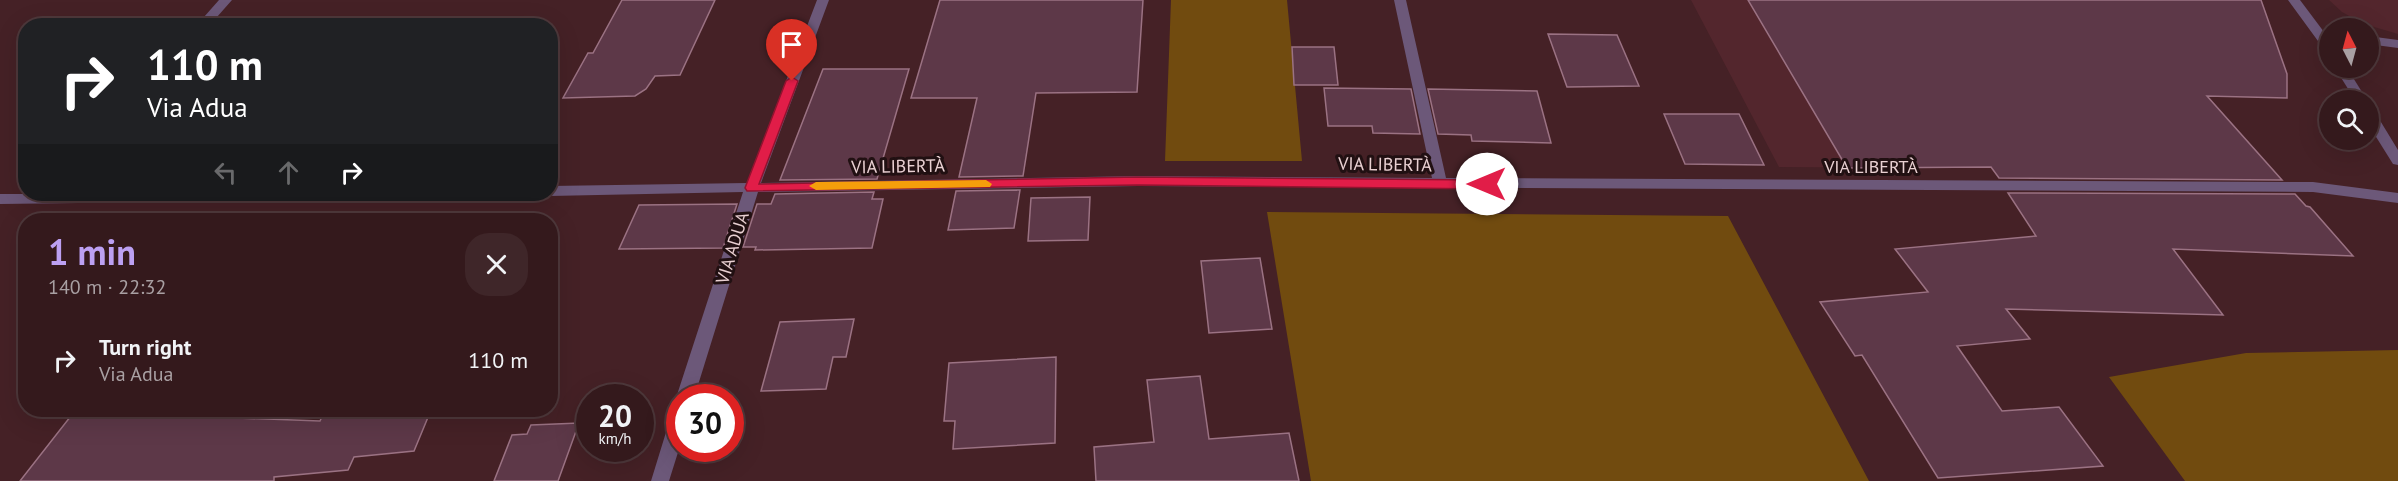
<!DOCTYPE html>
<html lang="en">
<head>
<meta charset="utf-8">
<style>
  :root { --surface:#34191c; --page:#3f2629; --text:#f1f3f6; --muted:#a9a0a3; --line:#4e383b; --accent:#bca0f2 }
  body { margin:0; font-family:"PT Sans",sans-serif; background:var(--page); color:var(--text); height:100vh; display:flex; flex-direction:column; font-size:22px; white-space:nowrap }
  * { box-sizing:border-box; margin:0 }
  p { font-size:20px; color:var(--muted) }
  .icon { flex:none; width:33px; height:33px; fill:none; stroke:currentColor; stroke-width:2; stroke-linecap:round; stroke-linejoin:round }
  .map { position:relative; flex:1; overflow:hidden }
  .panel { position:absolute; left:18px; top:213px; width:540px; height:204px; display:flex; flex-direction:column; background:var(--surface); border-radius:24px; box-shadow:0 6px 24px #0002,0 0 0 2px var(--line) }
  .panel>* { flex:none }
  .hud { position:absolute; left:18px; top:18px; width:540px; height:183px; border-radius:24px; box-shadow:0 6px 24px #0002,0 0 0 2px var(--line); background:#202124; color:#fff; overflow:hidden }
  .needle { width:39px; rotate:354deg }
  .tools { position:absolute; left:2319px; top:18px; display:grid; gap:12px }
  .tools a { display:grid; place-items:center; width:60px; height:60px; border-radius:50%; background:var(--surface); box-shadow:0 6px 24px #0002,0 0 0 2px var(--line); font-size:30px }
  .speed { position:absolute; left:576px; top:384px; display:flex; gap:12px; font-size:30px; font-weight:700; text-align:center }
  .speed>* { display:grid; place-content:center; width:78px; height:78px; border-radius:50%; background:var(--surface); box-shadow:0 6px 24px #0002,0 0 0 2px var(--line); line-height:1 }
  .speed small { font-size:15px; font-weight:400 }
  .speed .limit { border:9px solid #d22; background:#fff; color:#111 }
  .pin { position:absolute; display:grid; place-items:center; width:51px; height:51px; color:#fff; margin:-62px -26px; border-radius:50% 50% 50% 0; rotate:-45deg; box-shadow:0 0 6px #0007 }
  .pin .icon { rotate:45deg }
  .me { position:absolute; width:66px; margin:-33px; rotate:270deg; stroke-linejoin:round; filter:drop-shadow(0 0 4px #0008) }
  .turn { display:flex; align-items:center; gap:21px; height:126px; padding:0 30px; font-size:27px }
  .turn .icon { width:78px; height:78px; stroke-width:2.5 }
  .turn b { display:block; font-size:42px; line-height:51px }
  .lanes { display:flex; align-items:center; height:57px; padding:0 30px; background:#0003; justify-content:center; gap:30px; direction:ltr }
  .lanes .off { opacity:.35 }
  .round { display:grid; place-items:center; flex:none; width:63px; height:63px; border-radius:24px; background:var(--page) }
  .headline { display:flex; align-items:center; justify-content:space-between; height:102px; padding:0 30px }
  h1 { font-size:36px; font-weight:700; line-height:45px; color:var(--accent) }
  ul { padding:0; list-style:none }
  li { display:flex; align-items:center; gap:18px; height:90px; padding:0 30px }
  li div { flex:1 }
  li b { display:block; font-size:22px }
  li em { font-style:normal }
  .map>svg:first-child { display:block }
</style>
</head>
<body>
<div class="map">
<svg width="2398" height="481" viewBox="0 0 2398 481">
  <rect width="100%" height="100%" fill="#452126"/>
  <!-- built -->
  <path fill="#53262d" d="M1691 0H1983L2126 169 1779 167Z
    M2329 0H2398V34L2364 24 2342 12Z"/>
  <!-- green -->
  <path fill="#714b0f" d="M1171 0H1287L1302 161H1165Z
    M1267 212 1728 216 1869 481H1311Z
    M2398 350V481H2185L2109 377 2246 353Z"/>
  <!-- building -->
  <path fill="#5d3848" stroke="#9b7283" stroke-width="1.5" d="M622 0H715L680 75 655 76 646 89 635 96 563 98 588 53H593Z
    M940 0H1143L1137 92 1036 93 1023 176 959 177 977 98H911Z
    M1748 0H2261L2287 74V98L2207 96 2282 180 1999 178 1991 167 1847 168Z
    M1548 34 1617 35 1639 86 1567 87Z
    M1292 47H1334L1338 85H1294Z
    M823 69H909L877 179 780 180Z
    M1324 88 1411 89 1420 134 1373 133 1372 126H1328Z
    M1428 89 1537 91 1551 143 1472 141 1471 135 1438 134Z
    M1664 114H1739L1764 165 1685 164Z
    M1020 190 1014 228 948 230 956 191Z
    M874 192 872 199H883L872 248 755 250 756 247H743L757 204H771L775 194Z
    M2008 193 2295 194 2306 206 2310 207 2353 256 2173 249 2223 315 2006 309 2030 339 1957 346 2002 411 2059 407 2103 466 1938 478 1862 355 1855 356 1820 302 1928 292 1895 249 2036 236Z
    M1090 197 1088 240 1028 241 1031 198Z
    M737 204 723 248 619 249 639 205Z
    M1260 258 1272 329 1209 333 1201 261Z
    M854 319 846 357H833L826 389 761 391 780 322Z
    M1056 357 1055 443 953 449 955 421H944L949 363Z
    M1200 376 1209 439 1289 433 1299 481H1096L1094 447 1154 442 1147 380Z
    M325 410H431L414 451 354 457 348 470 274 477V481H20L74 412 320 421Z
    M579 423 558 481H494L512 435 527 434 531 425Z"/>
  <g fill="none" stroke-linecap="round" stroke-linejoin="round">
    <!-- minor -->
    <path fill="#6c5879" fill-rule="evenodd" d="M219 0H232L209 26H196Z
      M817 0H829L761 183 1138 176 1432 178 1394 0H1406L1446 178 2313 182 2398 193V203L2313 192 1138 186 758 192 694 398H680L679 403 676 398 743 192 550 196 544 194H550V186L747 183Z
      M2288 0H2300L2330 40V53L2326 52Z
      M2368 36 2398 40V48L2368 44Z
      M2335 68H2347L2367 100H2355Z
      M2368 108 2373 109 2398 150V165L2393 164 2368 124Z
      M0 194H397L390 199 0 204Z
      M680 410V446L669 481H651L671 416 674 411Z"/>
  </g>
  <!-- route -->
  <path fill="#e11d48" stroke="#92132f" stroke-width="1.5" d="M792 77 798 81 759 184 1138 177 1487 180 1494 184 1487 189 1138 185 747 191 745 188 786 81Z"/>
  <!-- slow -->
  <path fill="#f59e0b" d="M986 180 992 184 990 187 816 190 809 186 816 182Z"/>
  <g text-anchor="middle" dominant-baseline="central" stroke-width="6" stroke-linejoin="round" paint-order="stroke">
    <!-- street labels -->
    <g font-size="18" fill="#e9d0d2" stroke="#211012">
      <text transform="translate(1385 164) rotate(1)">VIA LIBERTÀ</text>
      <text transform="translate(898 166) rotate(-1)">VIA LIBERTÀ</text>
      <text x="1871" y="166">VIA LIBERTÀ</text>
      <text transform="translate(732 248) rotate(-73)">VIA ADUA</text>
    </g>
  </g>
</svg>
<div class="tools">
<a><svg class="needle" viewBox="-14 -14 28 28"><path d="M0-13l5 13h-10z" fill="#e53935"/><path d="M0 13l5-13h-10z" fill="#a9a0a3"/></svg></a>
<a><svg class="icon" aria-label="search" viewBox="0 0 24 24"><circle cx="10" cy="10" r="6"/><path d="M15 15l6 6"/></svg></a>
</div>
<div class="speed"><div>20<small>km/h</small></div><div class="limit">30</div></div>
<div class="pin" style="left:792px;top:81px;background:#d93025"><svg class="icon" aria-label="arrive" viewBox="0 0 24 24"><path d="M6 21V4h12l-3 4 3 4H6"/></svg></div>
<svg class="me" style="left:1487px;top:184px" viewBox="-20 -20 40 40"><circle r="19" fill="#fff"/><path d="M0-13L10 11 0 6-10 11z" fill="#e11d48"/></svg>
<div class="hud">
<div class="turn"><svg class="icon" aria-label="right" viewBox="0 0 24 24"><path d="M7 20v-9h11M14 6l5 5-5 5"/></svg><div><b>110 m</b>Via Adua</div></div>
<div class="lanes"><svg class="icon off" aria-label="left" viewBox="0 0 24 24"><path d="M17 20v-9H6M10 6l-5 5 5 5"/></svg><svg class="icon off" aria-label="ahead" viewBox="0 0 24 24"><path d="M12 20V5M6 11l6-6 6 6"/></svg><svg class="icon" aria-label="right" viewBox="0 0 24 24"><path d="M7 20v-9h11M14 6l5 5-5 5"/></svg></div>
</div>
<section class="panel">
<div class="headline"><div><h1>1 min</h1><p>140 m · 22:32</p></div><a class="round"><svg class="icon" aria-label="close" viewBox="0 0 24 24"><path d="M6 6l12 12M18 6L6 18"/></svg></a></div>
<ul>
<li><svg class="icon" aria-label="right" viewBox="0 0 24 24"><path d="M7 20v-9h11M14 6l5 5-5 5"/></svg><div><b>Turn right</b><p>Via Adua</p></div><em>110 m</em></li>
</ul>
</section>
</div>
</body>
</html>
